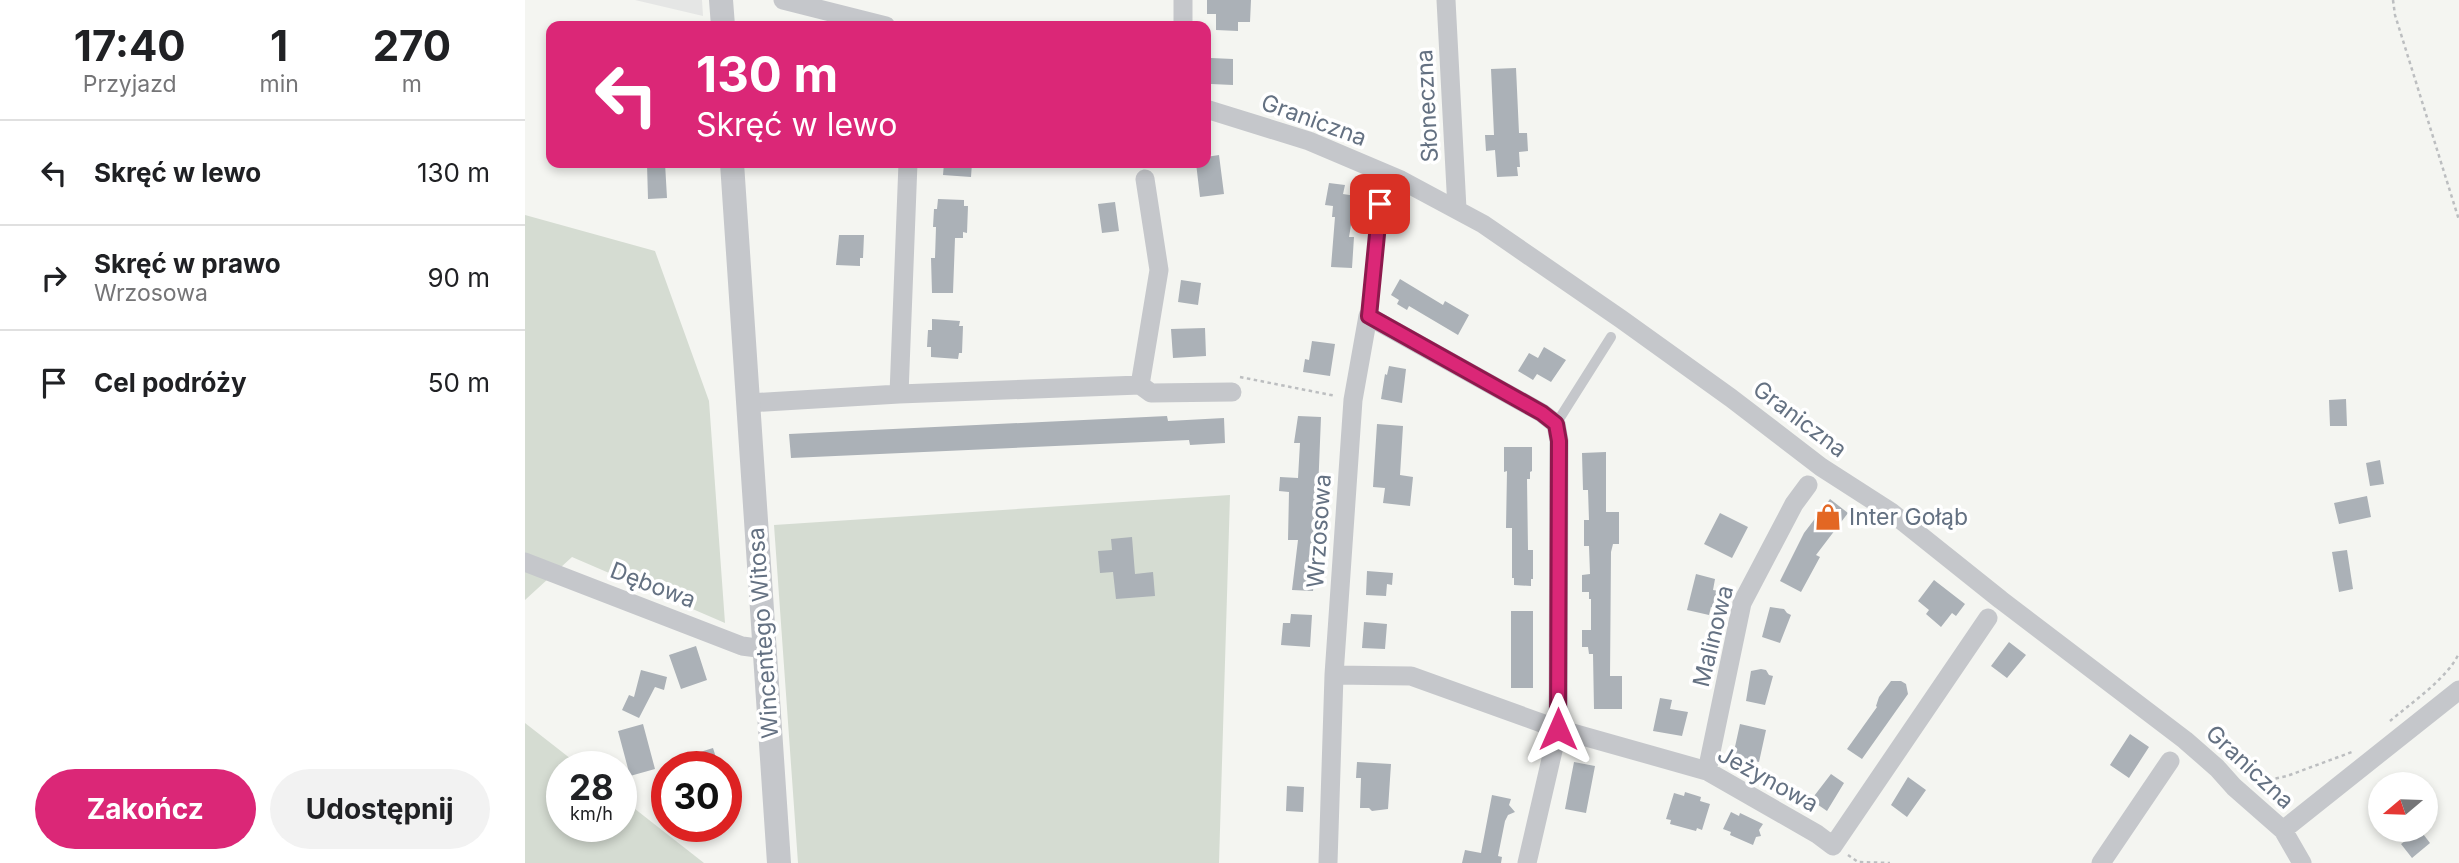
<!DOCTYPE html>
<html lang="pl">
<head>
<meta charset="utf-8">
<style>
  :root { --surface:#fff; --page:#f2f2f2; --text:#202124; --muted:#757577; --line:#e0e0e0; --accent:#db2777 }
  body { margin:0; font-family:Inter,sans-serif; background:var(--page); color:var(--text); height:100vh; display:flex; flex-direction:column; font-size:26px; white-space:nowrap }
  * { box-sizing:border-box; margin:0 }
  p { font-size:23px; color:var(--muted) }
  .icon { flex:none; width:38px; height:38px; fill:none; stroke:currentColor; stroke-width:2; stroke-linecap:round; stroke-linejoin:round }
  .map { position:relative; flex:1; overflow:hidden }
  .sheet { display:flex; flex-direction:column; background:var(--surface); width:525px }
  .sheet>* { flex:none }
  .hud { position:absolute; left:21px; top:21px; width:665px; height:147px; border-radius:14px; box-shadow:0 4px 10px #0003; background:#db2777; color:#fff; overflow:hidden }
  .needle { width:46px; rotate:251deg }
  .controls { position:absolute; left:1843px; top:772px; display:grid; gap:14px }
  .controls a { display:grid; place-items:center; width:70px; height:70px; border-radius:50%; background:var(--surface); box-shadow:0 4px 10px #0003; font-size:35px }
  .speed { position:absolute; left:21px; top:751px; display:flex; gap:14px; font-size:35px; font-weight:700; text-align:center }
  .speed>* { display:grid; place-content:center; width:91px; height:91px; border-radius:50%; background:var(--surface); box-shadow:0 4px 10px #0003; line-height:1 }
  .speed small { font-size:18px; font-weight:400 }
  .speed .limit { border:10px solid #d22; background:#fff; color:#111 }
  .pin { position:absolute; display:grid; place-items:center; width:60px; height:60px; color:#fff; margin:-30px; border-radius:14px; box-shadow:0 4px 10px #0006 }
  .me { position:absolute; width:77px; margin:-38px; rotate:0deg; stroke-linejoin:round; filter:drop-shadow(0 0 5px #0008) }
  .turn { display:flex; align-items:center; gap:24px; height:147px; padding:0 35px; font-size:32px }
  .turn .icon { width:91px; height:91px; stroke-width:2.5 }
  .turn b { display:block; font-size:49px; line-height:60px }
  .eta { display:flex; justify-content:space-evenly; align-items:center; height:119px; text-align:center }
  .eta b { font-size:42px; font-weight:700; line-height:49px }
  .cta { display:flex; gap:14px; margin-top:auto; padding:14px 35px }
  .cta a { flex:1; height:80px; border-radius:42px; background:var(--accent); color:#fff; font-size:28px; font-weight:700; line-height:80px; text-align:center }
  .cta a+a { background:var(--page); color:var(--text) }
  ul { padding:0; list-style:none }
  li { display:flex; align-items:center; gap:21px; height:105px; padding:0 35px; border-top:2px solid var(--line) }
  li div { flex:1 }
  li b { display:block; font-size:26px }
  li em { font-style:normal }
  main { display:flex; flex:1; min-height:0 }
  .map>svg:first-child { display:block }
</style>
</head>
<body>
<main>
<section class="sheet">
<div class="eta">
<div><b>17:40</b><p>Przyjazd</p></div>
<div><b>1</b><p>min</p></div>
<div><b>270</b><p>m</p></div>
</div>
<ul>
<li><svg class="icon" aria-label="left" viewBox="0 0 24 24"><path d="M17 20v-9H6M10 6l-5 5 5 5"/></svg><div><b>Skręć w lewo</b></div><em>130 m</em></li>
<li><svg class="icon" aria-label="right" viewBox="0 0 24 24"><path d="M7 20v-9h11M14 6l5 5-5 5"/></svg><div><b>Skręć w prawo</b><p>Wrzosowa</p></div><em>90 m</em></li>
<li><svg class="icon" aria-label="arrive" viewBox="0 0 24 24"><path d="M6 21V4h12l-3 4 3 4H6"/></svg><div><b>Cel podróży</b></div><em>50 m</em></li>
</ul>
<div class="cta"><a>Zakończ</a><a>Udostępnij</a></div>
</section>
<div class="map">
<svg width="1934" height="863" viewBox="0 0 1934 863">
  <rect width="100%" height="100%" fill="#f4f5f1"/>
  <!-- built -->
  <path fill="#e5e6e5" d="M110 0H177L178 16Z"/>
  <!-- green -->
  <path fill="#d5dcd2" d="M0 215 130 251 184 401 200 623 47 557 0 600Z
    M705 495 694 863H273L249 525Z
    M0 723 55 766H37V826H96V798L179 863H0Z"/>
  <!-- building -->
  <path fill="#abb1b7" d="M682 0H726L725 22H713V31L691 30V14H682Z
    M686 58 708 59V85L686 84Z
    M991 68 994 133H1002L1003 151 994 152 995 167H992L993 176 972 177 970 150 961 151 960 135H969L966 69Z
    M694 155 699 194 675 197 671 163H681V157Z
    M140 163 142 198 123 199 122 164Z
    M419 163H447L446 177 418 175Z
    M804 183 820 185 818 194 831 196 824 237H829L827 268 806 267 810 217H807L808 206 800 205Z
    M413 199 439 200V206H443L442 233 438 232V238H430L428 293H407L406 258H410L411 227H408L409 209H412Z
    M590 202 594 231 577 233 573 204Z
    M314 235H339L338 258H335V266L311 265Z
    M875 279 918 305 920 301 944 315 933 335 884 306 882 310 872 304 874 300 866 295Z
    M656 280 676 283 673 305 653 302Z
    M407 319 435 321 434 326H438L437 353H434L433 359 406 357V347H402L403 330H407Z
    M680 328 681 356 648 358 646 329Z
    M787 341 810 344 805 376 778 372 780 359 784 360Z
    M1019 347 1041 360 1026 382 1012 374 1008 380 993 371 1004 353 1013 358Z
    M864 366 881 369 877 403 856 399 860 374 862 375Z
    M1821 399 1822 426H1805L1804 400Z
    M642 416 643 421 699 418 700 443 665 445 664 440 266 458 264 434Z
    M773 416 796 417 791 541 789 540 787 570H790L788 591 767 590 773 540H763L764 492 754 491 755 477 773 478 775 443H769Z
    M852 424 878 426 875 475 888 477 885 506 858 503 860 488 848 487Z
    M979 447H1007V471L1005 472V479H1002L1003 550H1008V579H1006V586L989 585V578H987V528H981L982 471 979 472Z
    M1081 452V512H1094V544H1088L1086 552 1085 676H1097V709H1069L1068 654H1064L1063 647H1057V630H1066V599H1064V592H1057V575L1065 574 1064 546H1059V520H1064L1063 490H1058L1057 453Z
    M1855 460 1859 484 1845 486 1841 463Z
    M1842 496 1846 517 1814 524 1809 503Z
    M1305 499 1323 513 1291 555 1295 557 1276 592 1255 581 1279 533Z
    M1195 513 1223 527 1207 558 1179 544Z
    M607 537 610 574 628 572 630 596 591 599 588 572 575 573 573 551 587 550 586 539Z
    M1822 550 1828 589 1814 592 1807 552Z
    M842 571 868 573 867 585 862 584 861 596 841 595Z
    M1171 574 1190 579 1188 590 1194 591 1190 608 1186 607 1184 615 1162 610Z
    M1409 580 1440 604 1431 616 1427 613 1416 627 1401 614 1404 610 1393 601Z
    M1245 607 1259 609 1262 613 1266 615 1255 643 1237 637Z
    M986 611H1008V688H986Z
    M766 614 787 615 785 647 756 645 758 623H765Z
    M839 622 862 624 860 649 837 648Z
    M1484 642 1501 655 1482 678 1466 666Z
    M171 646 182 680 156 689 144 655Z
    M1236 669 1241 670 1244 675 1248 676 1240 705 1221 701 1226 671Z
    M116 670 142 677 139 690 130 687 114 718 97 710 104 695 109 697Z
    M1366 681H1376L1381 684 1383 694 1337 759 1322 749 1352 707 1351 706 1354 697Z
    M1135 698 1147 700 1145 709 1163 712 1157 736 1128 731Z
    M118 724 130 769 105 776 93 731Z
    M1215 724 1241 730 1234 762 1208 756Z
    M1605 734 1624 747 1604 778 1585 765Z
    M188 748 193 764 176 766 172 753Z
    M832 762 866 764 863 809 847 811 844 808H835L836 778H831Z
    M1049 762 1070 766 1061 813 1040 809Z
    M1306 774 1319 783 1302 811 1286 800Z
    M1383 777 1401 790 1382 817 1366 805Z
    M762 786 779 787 778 812 761 811Z
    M1160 792 1176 797 1175 801 1185 804 1177 830 1172 828 1171 831 1145 824 1146 820 1141 819 1149 793 1159 796Z
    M967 795 986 799 984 805 990 812 983 815 980 821 973 856 977 857 976 863H937L940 850 956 853Z
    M1206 812 1214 816 1215 813 1238 824 1234 830 1236 836 1231 837 1228 845 1205 835 1206 832 1198 829Z
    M1895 830 1905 843 1887 858 1876 844Z"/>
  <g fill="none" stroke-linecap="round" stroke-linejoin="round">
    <!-- path -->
    <path stroke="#bcbec0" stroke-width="2.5" stroke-dasharray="3.5 3.5" stroke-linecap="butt" d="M1868 0 1870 15 1934 220
      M715 377 811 396
      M1865 721C1886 703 1923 678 1934 653
      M1730 783 1762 776 1827 752
      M1323 855 1333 862 1365 863"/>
    <!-- service -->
    <path stroke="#c5c7cb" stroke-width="10" d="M843 316 855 204
      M1031 424 1086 337"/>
    <!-- minor -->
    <path stroke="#c5c7cb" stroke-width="19" d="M258 0 361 26
      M921 0 932 209
      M658 26V0
      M681 109 784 141 876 180 958 224 1096 319 1206 398 1296 467 1366 512 1476 600 1660 740 1692 768 1709 787 1758 830 1777 863
      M615 385 634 270 620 179
      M374 394 383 163
      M223 403 374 394 615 385 626 393 707 392
      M0 562 217 646 240 649
      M809 675 886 676 1033 729 1182 771 1292 834 1308 846 1463 618
      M1182 771 1217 603 1269 504 1283 485
      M1758 830 1934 690
      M803 863 809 675 828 400 843 316 1017 413 1031 424 1034 441 1033 729 1002 863
      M1576 863 1645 761"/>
    <!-- tertiary -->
    <path stroke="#c5c7cb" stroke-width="24" d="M196 0 198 26
      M207 163 254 863"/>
  </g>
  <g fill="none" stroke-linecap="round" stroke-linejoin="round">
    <defs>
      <path id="route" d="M855 204 844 316 1017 413 1031 424 1034 441 1033 729"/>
    </defs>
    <!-- route casing -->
    <use href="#route" stroke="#8e194d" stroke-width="18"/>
    <!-- route -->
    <use href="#route" stroke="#db2777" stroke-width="12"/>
  </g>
  <!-- icons -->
  <defs>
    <symbol id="shop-bare" viewBox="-9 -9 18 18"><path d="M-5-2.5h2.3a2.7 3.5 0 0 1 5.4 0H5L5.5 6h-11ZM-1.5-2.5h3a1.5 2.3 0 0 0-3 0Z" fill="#e36723" stroke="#fff" stroke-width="2.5" paint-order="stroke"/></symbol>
  </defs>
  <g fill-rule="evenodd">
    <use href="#shop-bare" x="1284" y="498" width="38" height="38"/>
  </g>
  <g text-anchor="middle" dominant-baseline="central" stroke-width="7" stroke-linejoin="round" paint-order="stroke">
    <!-- street labels -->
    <g font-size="23" fill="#647182" stroke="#fff">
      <text transform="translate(902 106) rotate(-93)">Słoneczna</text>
      <text transform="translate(789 120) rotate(20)">Graniczna</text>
      <text transform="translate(1275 419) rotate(37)">Graniczna</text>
      <text transform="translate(794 531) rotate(-86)">Wrzosowa</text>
      <text transform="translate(128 585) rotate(21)">Dębowa</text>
      <text transform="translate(238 633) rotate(-94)">Wincentego Witosa</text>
      <text transform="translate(1188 636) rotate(-76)">Malinowa</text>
      <text transform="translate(1725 767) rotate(43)">Graniczna</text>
      <text transform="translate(1243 779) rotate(29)">Jeżynowa</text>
    </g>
    <!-- poi labels -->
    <g font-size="23" fill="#647182" stroke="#fff" text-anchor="start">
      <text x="1324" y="517">Inter Gołąb</text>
    </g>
  </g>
</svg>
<div class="controls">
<a><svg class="needle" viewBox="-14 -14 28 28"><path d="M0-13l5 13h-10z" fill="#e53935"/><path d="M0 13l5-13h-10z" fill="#757577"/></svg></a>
</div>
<div class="speed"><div>28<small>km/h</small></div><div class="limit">30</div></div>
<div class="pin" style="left:855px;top:204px;background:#d93025"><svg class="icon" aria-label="arrive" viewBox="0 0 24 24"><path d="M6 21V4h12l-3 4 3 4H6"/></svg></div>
<svg class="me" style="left:1033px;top:729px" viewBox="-20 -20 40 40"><path d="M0-17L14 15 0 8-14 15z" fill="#db2777" stroke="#fff" stroke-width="4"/></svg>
<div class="hud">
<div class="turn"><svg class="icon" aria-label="left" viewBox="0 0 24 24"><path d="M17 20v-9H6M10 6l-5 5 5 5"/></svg><div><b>130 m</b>Skręć w lewo</div></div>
</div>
</div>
</main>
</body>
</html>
